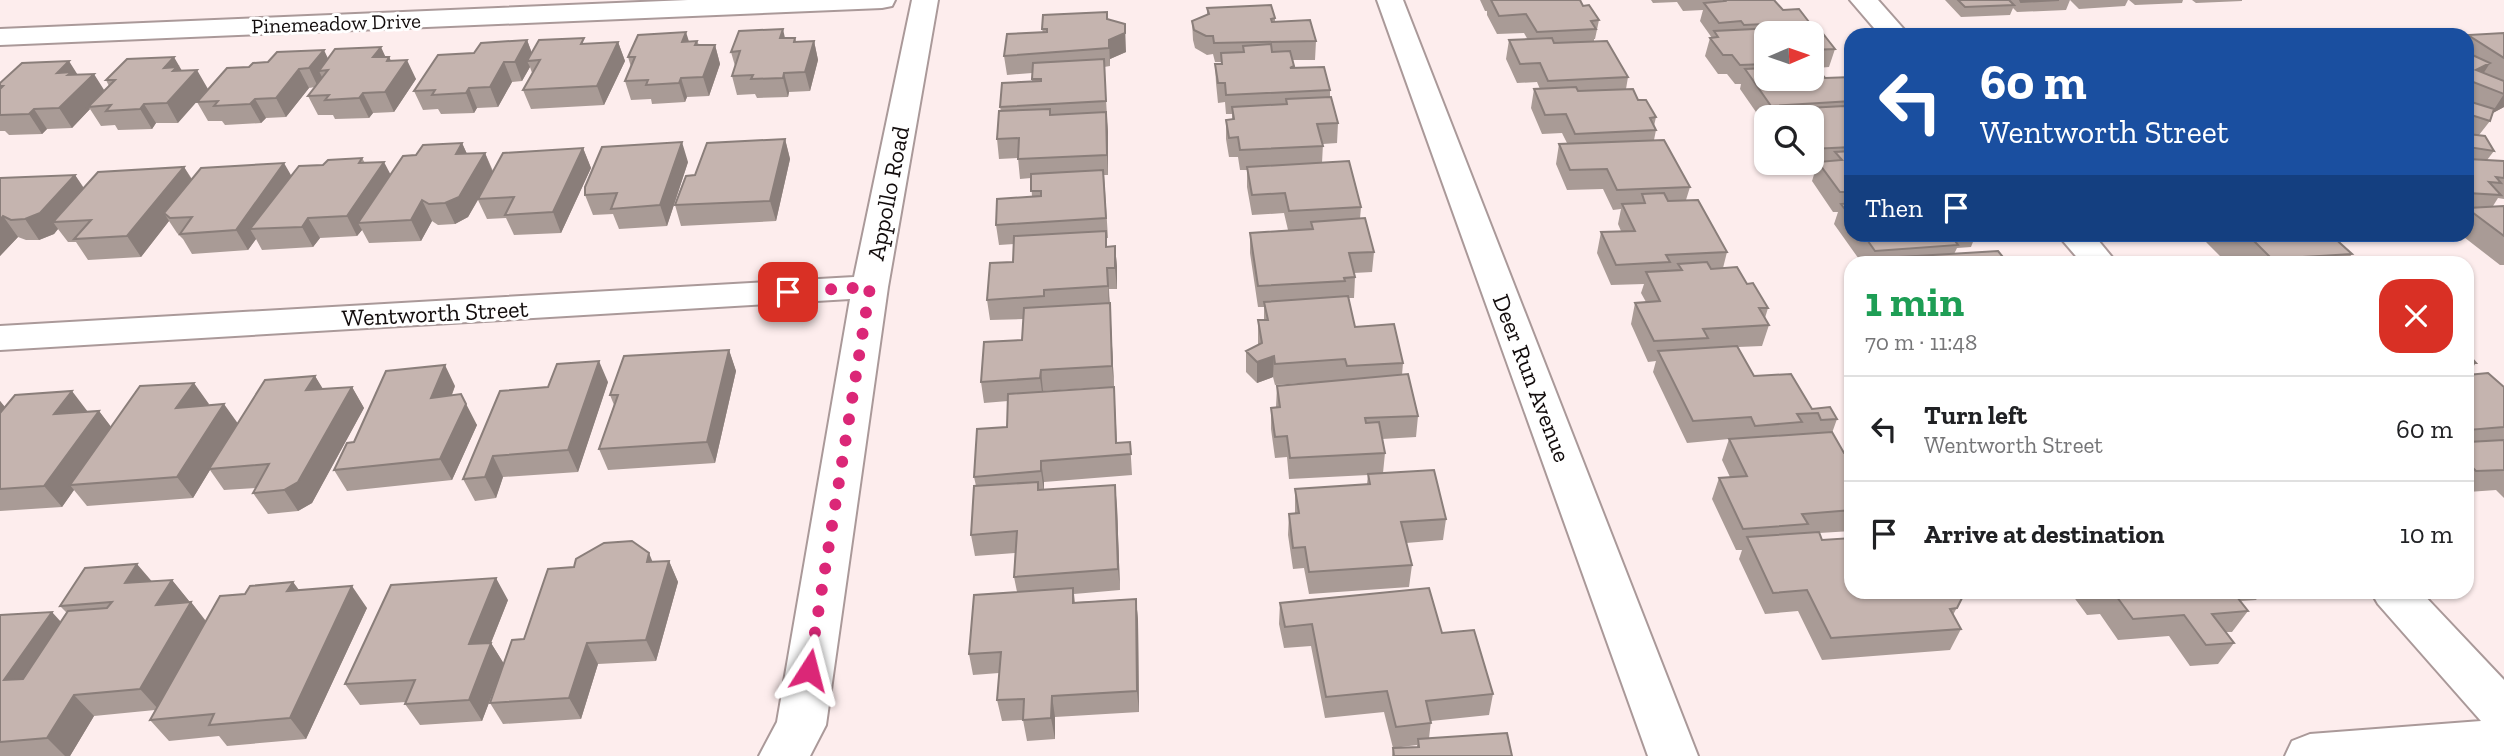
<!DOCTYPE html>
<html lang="en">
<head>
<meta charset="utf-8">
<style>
  :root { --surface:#fff; --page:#f6f6f6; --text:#202124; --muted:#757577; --line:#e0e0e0 }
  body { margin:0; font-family:"Zilla Slab",serif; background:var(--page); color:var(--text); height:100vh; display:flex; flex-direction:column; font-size:26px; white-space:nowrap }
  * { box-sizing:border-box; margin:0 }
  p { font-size:23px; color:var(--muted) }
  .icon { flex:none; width:38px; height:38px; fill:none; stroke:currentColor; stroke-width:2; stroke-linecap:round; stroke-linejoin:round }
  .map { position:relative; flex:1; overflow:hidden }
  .side { position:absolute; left:1844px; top:256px; width:630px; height:343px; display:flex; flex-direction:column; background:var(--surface); border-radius:21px; box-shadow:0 2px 5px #0004 }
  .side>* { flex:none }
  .guide { position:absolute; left:1844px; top:28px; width:630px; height:214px; border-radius:21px; box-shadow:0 2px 5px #0004; background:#1a4fa0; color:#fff; overflow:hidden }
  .needle { width:46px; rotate:88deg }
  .controls { position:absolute; left:1754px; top:21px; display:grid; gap:14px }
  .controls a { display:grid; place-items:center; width:70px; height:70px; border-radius:14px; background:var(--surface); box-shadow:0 2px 5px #0004; font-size:35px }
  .pin { position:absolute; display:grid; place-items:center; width:60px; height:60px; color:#fff; margin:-30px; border-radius:14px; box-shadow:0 4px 10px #0006 }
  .me { position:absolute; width:77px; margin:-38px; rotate:9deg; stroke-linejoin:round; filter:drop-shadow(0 0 5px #0008) }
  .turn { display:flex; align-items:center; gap:24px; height:147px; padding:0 21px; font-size:32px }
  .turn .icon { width:91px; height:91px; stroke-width:2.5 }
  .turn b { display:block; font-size:49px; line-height:60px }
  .then { display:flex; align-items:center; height:66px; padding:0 21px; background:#0003; gap:14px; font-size:26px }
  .round { display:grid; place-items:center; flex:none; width:74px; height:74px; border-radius:21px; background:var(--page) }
  .head { display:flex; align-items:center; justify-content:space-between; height:119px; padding:0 21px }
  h1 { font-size:42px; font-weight:700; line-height:52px; color:#1e9e55 }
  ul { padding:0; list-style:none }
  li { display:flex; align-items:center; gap:21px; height:105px; padding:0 21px; border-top:2px solid var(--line) }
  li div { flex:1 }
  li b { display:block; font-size:26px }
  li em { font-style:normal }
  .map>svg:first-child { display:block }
</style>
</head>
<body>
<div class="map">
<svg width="2504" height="756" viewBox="0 0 2504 756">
  <rect width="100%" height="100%" fill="#fdeded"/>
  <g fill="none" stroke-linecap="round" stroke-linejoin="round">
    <defs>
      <path id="minor" d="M688 0H895L892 6 882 8 0 45V29Z
        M912 0H938L888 287 826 725 810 756H759L777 722 850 299 0 350V326L854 277Z
        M1377 0H1403L1698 756H1648Z
        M1850 0H1878L1909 35H1880Z
        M2057 234H2093L2116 262H2081Z
        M2371 592H2421L2504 680V756H2285L2292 741 2310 734 2481 721 2378 604Z"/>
    </defs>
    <!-- minor casing -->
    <use href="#minor" stroke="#a99" stroke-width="4"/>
    <!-- minor -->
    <use href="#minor" fill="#fff" fill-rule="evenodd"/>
  </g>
  <!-- wall -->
  <path fill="#a99b96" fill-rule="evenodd" d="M1480 0H1580L1583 6 1599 20 1595 39H1594V41L1628 77 1626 89 1656 117 1654 126 1656 130 1654 140 1690 187 1686 200 1727 252 1723 268 1747 284 1768 308 1765 318 1769 325 1762 346 1738 347 1754 376 1812 409 1837 419 1832 433 1844 453 1852 452V531L1819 533 1822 540 1965 592 1953 615 1961 629 1950 650 1822 660 1798 611 1765 614 1739 559 1742 550H1736L1712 499 1719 478 1730 477 1722 460 1729 439 1687 443 1653 372 1656 361 1648 362 1631 324 1635 303 1646 302 1641 293 1644 284 1611 285 1597 253 1601 232 1621 231 1618 224 1621 209 1613 210 1603 189 1567 190 1556 164 1559 144 1567 143 1562 133 1542 134 1531 108 1534 89H1540L1537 82 1517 83 1506 59 1509 40H1528L1524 33 1497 34 1487 15V11H1485Z
    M1651 0H1774L1783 10 1809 22 1808 27 1835 49 1829 67 1817 68 1825 78 1852 77V234H1976L1971 247 1957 248 1954 254 2007 262H1861L1834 224 1838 212H1833L1812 181 1816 168 1793 170 1788 163H1811V117H1766L1765 125 1740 89 1741 84H1735L1727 74H1718L1705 56 1710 38H1712L1700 21 1703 10 1683 11 1677 2 1653 3ZM1766 33H1811V79H1766Z
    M1945 0H2128L2125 6 2079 9 2070 0 2066 10 2017 12 2013 8 2010 15 1961 17Z
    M2129 0H2183L2182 3 2135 5Z
    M2192 0H2242V1L2196 3Z
    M1207 8 1275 18V22L1316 41 1315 60H1293L1294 68 1330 90V97L1338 123 1337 143 1323 144 1322 163 1361 207 1360 219 1374 252 1372 272 1354 273 1355 277 1354 298H1348L1355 327 1403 363 1402 375 1418 416 1416 437 1382 439 1385 453 1383 473 1446 519 1443 540 1406 543 1412 565 1409 587 1309 594 1304 568 1293 569 1288 535 1289 514 1295 513V489L1367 484 1368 475 1289 479 1287 457 1275 458 1271 429V408L1276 407 1277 386 1344 380 1275 385 1273 377 1257 383 1246 372V351L1258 345V320H1264V307H1258L1250 253V233L1288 230 1284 213 1252 215 1247 187V170H1240L1238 157H1229L1226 139V120L1232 119V114H1226L1225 102 1218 103 1216 83 1215 64H1221V62H1215L1213 54 1207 55 1195 48 1193 40 1192 21 1207 15Z
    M1108 19 1126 52 1110 59V66L1104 67 1108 132V175H1104L1108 238H1107V247L1115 246 1117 267V289H1109L1117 443 1130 442 1132 475 1044 482V490L1117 506 1120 590 1074 594 1075 602 1136 599 1138 620 1139 712 1055 717V739L1027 741 1023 720 1002 721 997 700 999 673 973 675 969 654 1017 592 1014 577 1015 553 975 556 971 535 976 486 974 477 1007 427 1008 401 984 403 981 382 1022 340 1023 319 990 320 987 300 1013 262 1014 244 999 245 996 225 1032 197 1031 178 1020 179 1018 158 999 159 997 139 1001 111 1000 107 1032 81V73L1007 75 1004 56 1043 33 1042 29ZM1109 387 1043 392V391Z
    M2504 33V107L2493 113 2490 121 2479 135 2494 151 2487 160 2504 161V199L2498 198 2493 206H2504V265H2500L2460 234H2468V35Z
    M785 38H795L796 41H814L818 60 810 91 789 92 788 97 757 98 755 94 737 95 732 76 735 66 731 52Z
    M527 40 532 53 586 44 618 42 625 61 604 105 531 109 523 90 532 73 530 67 522 81 512 82 498 107 477 108 474 113 441 114 438 109 423 110 414 91Z
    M689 41H697L699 45H715L720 64 709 96 687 97 685 102 652 104 651 99 631 100 625 81 631 67 628 57Z
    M174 57 178 123H156L152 129 118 130 115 125 101 126 90 109 72 128 47 129 42 134 9 135 5 131H0V83L77 75 104 91 109 86 106 80Z
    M389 57 391 61 416 79 394 112 373 113 369 118 335 119 333 115H318L308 96 315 87 309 88 286 117 266 118 261 123 225 125 222 121H208L197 102 249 67Z
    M785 139 790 159 776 221 681 226 675 205 695 175Z
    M462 143 467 154 485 153 493 171 583 148 591 168 561 233 514 235 506 218 487 219 478 200 468 217 455 224 438 225 432 221 421 241 369 243 362 230 357 236 320 238 313 247 262 250 256 239 248 250 192 254 183 239 177 233 169 221 141 257 88 260 76 242H68L58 229 54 234 39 240H26L18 237 0 256V178L75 175 84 188 184 167 192 179 291 176 323 165 362 158 365 163 391 175 416 155Z
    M688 162 667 226 619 229 613 214 593 215 585 195Z
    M2210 234H2330L2352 254 2346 262H2243L2240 259 2224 260 2206 242Z
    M729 350 736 371 715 463 608 470 599 449 614 405 610 395Z
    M2468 354 2476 363 2468 374Z
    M2468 375 2504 387V498L2496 490 2468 492Z
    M315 376 322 389 352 387 364 408 312 503 298 511 268 514 253 493 256 488 224 490 210 470 193 498 87 506 74 490 62 507 0 511V401L5 407 88 412 99 411 111 427 209 404 207 406 238 424Z
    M608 382 578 472 503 477 496 498 475 501 463 479 548 387Z
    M455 386 452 395 477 425 452 480 347 491 334 470Z
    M653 561H669L678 582 656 661 598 664 581 719 503 724 490 703 501 670 482 721 420 725 405 704 406 702 360 705 345 684 508 600 491 643 504 664 524 639Z
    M172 580 189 601 188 602H191L206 621 245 594 293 582 299 590 367 608 306 739 227 746 219 736 169 741 150 720 155 710 94 716 70 756H0V615L61 622 67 613 60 606 152 581Z
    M2070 592H2262L2256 600 2240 601 2248 611 2232 632H2226L2234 643 2218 664 2190 666 2169 636 2118 640 2100 614 2087 615Z
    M1280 603 1442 633 1493 694 1489 715 1431 721 1429 738 1512 756H1392L1393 748 1417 747V745L1393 748 1384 712 1325 718 1311 646 1284 648 1279 624Z"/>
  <!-- shaded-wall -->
  <path fill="#8a7e7a" d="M1125 24 1126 52 1110 59V66L1109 40Z
    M783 29 787 47 780 38Z
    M686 32 692 51 682 42Z
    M527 40 534 59 527 61 530 67 522 81 515 62Z
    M814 41 818 60 810 91 805 72Z
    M618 42 625 61 604 105 597 86Z
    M715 45 720 64 709 96 703 77Z
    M381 47 387 60 389 57 397 74 407 60 416 79 394 112 385 92 373 57Z
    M324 50 333 69 319 71 324 81 318 87 309 68Z
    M174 57 185 76 197 70 208 89 178 123 167 103 164 68Z
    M69 61 81 80 94 74 106 93 88 107 90 109 72 128 59 108 57 73Z
    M504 62 512 82 498 107 490 87Z
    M2490 63 2478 82 2476 70Z
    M299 69 309 88 286 117 276 98Z
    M784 73 789 92 788 97 783 78Z
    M681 78 687 97 685 102 679 83Z
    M469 88 477 108 474 113 466 93Z
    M363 93 373 113 369 118 359 98Z
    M2504 94V107L2491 114Z
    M255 99 266 118 261 123 250 104Z
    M144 104 156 123 152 129 140 109Z
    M34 109 47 129 42 134 29 114Z
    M1106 112 1108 132V175L1107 155Z
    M785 139 790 159 776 221 770 201Z
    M682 142 688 162 667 226 660 205Z
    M462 143 471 163 456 154Z
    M583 148 591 168 561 233 553 212Z
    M485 153 493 173 468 217 455 224 445 203Z
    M384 162 394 181 358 223 362 230 357 236 347 216Z
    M284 163 295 182 250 229 256 239 248 250 236 230Z
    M184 167 196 187 164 213 169 221 141 257 127 236Z
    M75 175 88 195 53 222 58 229 54 234 39 240 25 219Z
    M422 200 432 221 421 241 411 220Z
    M3 216 18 237 0 256V220Z
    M308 218 320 238 313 247 302 227Z
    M1115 246 1117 267V289L1115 268Z
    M1107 268 1111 324 1114 387 1112 366Z
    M729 350 736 371 715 463 707 442Z
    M1274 356 1273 377 1257 383V362Z
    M599 361 608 382 578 472 568 450Z
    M445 365 455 386 442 419 431 398Z
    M1041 370 1043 391V399L1040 378Z
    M315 376 328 397 306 390Z
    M194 383 209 404 191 429 176 408Z
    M352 387 364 408 312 503 298 511 284 490Z
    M72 391 88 412 54 414Z
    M461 394 477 425 452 480 440 459Z
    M0 401 12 416 0 431Z
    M224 404 239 425 209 469 210 470 193 498 177 477Z
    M99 411 115 432 70 485 74 490 62 507 44 486Z
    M493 456 503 477 496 498 485 477Z
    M1041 461 1044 482V492L1041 471Z
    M1115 485 1117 506 1120 590 1118 569Z
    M649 553 658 575 647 562Z
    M669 561 678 582 656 661 646 640Z
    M137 564 155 585 125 583Z
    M496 578 508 600 482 665 469 644Z
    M172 580 189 601 174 626 156 605Z
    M293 582 308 603 287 591Z
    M352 586 367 608 306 739 290 718Z
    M1136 599 1138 620 1139 712 1137 691Z
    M191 602 207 623 159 710 140 689Z
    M52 612 71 633 25 701 4 680Z
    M491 643 504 664 482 721 469 700Z
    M587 643 598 664 581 719 569 698Z
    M74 695 94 716 70 756H65L47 738Z
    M1052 696 1055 717V739L1051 718Z"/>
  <!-- building -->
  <path fill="#c5b4af" stroke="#8a7e7a" stroke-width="2" d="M1491 0H1580L1583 6 1589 5 1599 20 1591 21 1596 29 1537 32 1526 14 1499 16Z
    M1724 0H1774L1783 10 1799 9 1809 22 1744 25 1741 21 1719 23 1704 3 1725 1Z
    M1958 0H2009L2014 5 1965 7Z
    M2020 0H2059L2021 2Z
    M1271 5 1275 18 1271 19 1272 22 1310 20 1316 41 1214 43 1213 36H1206L1194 30 1192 21 1209 14 1207 8Z
    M1107 12V19L1125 24V33L1109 40V48L1004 56 1007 34 1047 32V29H1042L1043 15Z
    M1817 26 1835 49 1811 50V33H1766V64L1740 65 1732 55H1723L1710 38 1718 37 1714 31Z
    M783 29 780 38H795L794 42 814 41 805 72 784 73 783 78 751 79 753 75 732 76 740 51 731 52 739 31Z
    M686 32 682 42 697 41 695 45H715L703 77 681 78 679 83 646 85 648 80 625 81 635 57H628L638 35Z
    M2504 33V58L2468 35Z
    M584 38 581 44 618 42 597 86 523 90 540 60 527 61 539 40Z
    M1552 38 1554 43 1607 41 1628 77 1548 81 1540 63 1520 64 1509 40Z
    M527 40 515 62H504L490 87 469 88 466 93 432 95 435 90 414 91 438 55 474 53 481 43Z
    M1271 44 1272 52 1290 51 1294 66 1290 68 1324 67 1330 90 1226 95 1225 83H1218L1215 64H1222L1221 53 1244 52 1243 46Z
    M381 47 373 57H389L387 61 407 60 385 92 363 93 359 98 325 100 329 95 308 96 328 70 319 71 335 49Z
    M324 50 309 68 299 69 276 98 255 99 250 104 214 106 218 101 197 102 227 68 249 67 253 63 268 62 277 52Z
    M2468 53 2490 63 2476 70 2504 81V94L2468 80Z
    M174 57 164 68 177 67 173 71 197 70 167 103 144 104 140 109 106 111 111 105 88 107 115 80H106L127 59Z
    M1104 59 1106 101 1000 107 1002 83 1041 81V79H1032L1033 63Z
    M69 61 57 73 72 72 68 75 94 74 59 108 34 109 29 114 0 115V89L3 86H0V83L22 63Z
    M1811 66H1815L1825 78 1852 77V101L1771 106 1745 69 1766 68V79H1811Z
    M1576 87 1578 91 1633 89 1638 100H1646L1656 117 1650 118 1656 130 1575 134 1566 114 1545 115 1534 89Z
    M1331 97 1338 123 1317 124 1323 146 1240 150 1238 137 1229 138 1226 120 1234 119 1232 107 1287 104 1286 99Z
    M2468 101 2494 109 2490 121 2468 114Z
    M1845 106 1852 114V147L1811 149V117H1776L1770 110Z
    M1050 109V115L1106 112 1107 155 1018 159 1019 138 997 139 999 111Z
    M2468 134 2485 136 2494 151 2468 147Z
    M785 139 770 201 675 205 686 176 695 175 707 143Z
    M1664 140 1690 187 1617 190 1607 169 1570 170 1559 144Z
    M682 142 660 205 611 209 617 193 585 195V187L602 147Z
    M462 143 456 154 485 153 459 197 445 203 429 204 422 200 411 220 358 223 403 156 416 155 423 145Z
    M583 148 553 212 505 215 514 197 478 199 503 153Z
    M1852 151V192H1840L1818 162 1842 160 1835 152Z
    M362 158 359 163 384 162 347 216 308 218 302 227 250 229 299 166 323 165 328 160Z
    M2468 159 2504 161V178L2496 177 2501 183 2489 182 2501 195 2468 193Z
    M1349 161 1361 207 1289 211 1285 193 1252 195 1247 167Z
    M284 163 236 230 180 234 192 217 170 218 164 213 201 168Z
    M184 167 127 236 74 239 91 220 53 222 98 172Z
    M1103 170 1106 218 996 225 997 199 1041 196V191H1031V174Z
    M75 175 40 213 25 219 11 220 3 216 0 220V178Z
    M1664 193 1668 201 1698 200 1727 252 1666 255 1670 262 1616 265 1601 232 1635 231 1622 204 1645 203 1642 194Z
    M1852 203V218L1841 204Z
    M2504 206V236L2468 209V208Z
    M1365 218 1374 252 1349 253 1355 277 1344 278 1345 281 1258 286 1250 233 1313 229 1311 222Z
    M1106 231V247L1115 246V268H1107L1108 286 1044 290V296L987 300 990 263 1013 262 1014 236Z
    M1863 234H1950L1958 245 1875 251Z
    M2230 234H2330L2352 254 2272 259 2252 239 2236 240Z
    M1998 251 2007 262H1887L1884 258Z
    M1707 262 1711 269 1737 267 1747 284 1753 283 1768 308H1759L1769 325 1703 329 1708 338 1654 341 1635 303 1660 301 1646 272 1682 270 1678 264Z
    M1348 296 1355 327 1394 324 1403 363 1347 366 1345 359 1275 364 1274 356 1257 362 1246 351 1262 343 1258 320H1268L1264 302Z
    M1110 303 1112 366 1041 370 1040 378 981 382 984 342 1022 340 1024 308Z
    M1737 346 1754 376 1791 374 1812 409 1830 407 1837 419 1821 420 1818 413 1797 414 1802 422 1755 426 1751 417 1693 421 1658 351Z
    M729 350 707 442 599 449 618 395H610L624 356Z
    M2468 354 2476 363H2468Z
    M599 361 568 450 493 456 485 477 463 479 500 391 548 387 557 364Z
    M445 365 431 398 461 394 466 404 440 459 334 470 347 443 354 442 386 371Z
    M2488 373 2504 387V427L2468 430V375Z
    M1408 374 1418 416 1365 418 1366 423 1379 422 1385 453 1290 458 1287 436 1275 437 1271 408 1280 407 1277 386Z
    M315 376 306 390 352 387 298 482 284 490 253 493 269 464 209 469 265 380Z
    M194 383 176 408 224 404 177 477 70 485 140 386Z
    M1114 387 1116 443 1130 442 1131 454 1041 461V471L974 477 977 429 1007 427 1008 394Z
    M72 391 54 414 99 411 44 486 0 489V413L15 395Z
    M1832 432 1844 453 1852 452V510L1802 514 1808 524 1743 529 1719 478 1747 476 1729 439Z
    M2504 440V470L2476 471 2468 463V442Z
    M1434 470 1446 519 1401 522 1412 565 1309 572 1305 547 1293 548 1289 514 1299 513 1295 489 1370 484 1368 474Z
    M1038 482V490L1115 485 1118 569 1014 577 1017 531 971 535 974 486Z
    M1819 532 1822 540 1852 538V592H1965L1957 608 1950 609 1961 629 1831 638 1807 590 1773 593 1747 537Z
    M632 541 649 553 647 562 669 561 646 640 587 643 569 698 490 703 512 640 524 639 548 569 574 567 576 559 604 543Z
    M137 564 125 583 172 580 156 605 191 602 140 689 74 695 47 738 0 742V615L52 612 4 680 23 679 68 611 107 608 112 602 60 606 85 568Z
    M496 578 469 644 491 643 469 700 405 704 415 680 345 684 391 585Z
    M293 582 287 591 352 586 290 718 209 725 214 714 150 720 220 596 245 594 250 586Z
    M1073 588V603L1136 599 1137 691 1052 696 1051 718 1023 720 1024 699 997 700 1001 652 969 654 974 595Z
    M1429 588 1442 633 1474 630 1493 694 1426 701 1431 723 1396 727 1387 691 1326 697 1312 624 1285 627 1280 603Z
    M2098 592H2233L2248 611 2212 614 2234 643 2206 645 2184 615 2133 619 2114 593 2100 594Z
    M1507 733 1512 756H1394L1393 748 1419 747 1418 739Z"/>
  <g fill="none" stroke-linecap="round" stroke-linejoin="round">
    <!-- route -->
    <path stroke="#db2777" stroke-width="12" stroke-dasharray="0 21.6" d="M788 292 870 287 809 670"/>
  </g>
  <g text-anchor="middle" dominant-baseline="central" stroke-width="6" stroke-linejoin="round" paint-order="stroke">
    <!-- far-street labels -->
    <g font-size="21" fill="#120c0c" stroke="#fff">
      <text transform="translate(336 23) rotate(-2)">Pinemeadow Drive</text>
    </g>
    <!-- street labels -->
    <g font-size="24" fill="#120c0c" stroke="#fff">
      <text transform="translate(888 193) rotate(-79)">Appollo Road</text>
      <text transform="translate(435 313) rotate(-3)">Wentworth Street</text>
      <text transform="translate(1532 378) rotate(69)">Deer Run Avenue</text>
    </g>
  </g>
</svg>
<div class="controls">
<a><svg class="needle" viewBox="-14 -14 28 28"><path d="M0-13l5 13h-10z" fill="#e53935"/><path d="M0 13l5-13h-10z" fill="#757577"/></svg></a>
<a><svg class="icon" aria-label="search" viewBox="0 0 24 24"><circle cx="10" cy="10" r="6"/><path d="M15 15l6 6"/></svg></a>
</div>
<div class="pin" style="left:788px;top:292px;background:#d93025"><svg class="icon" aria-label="arrive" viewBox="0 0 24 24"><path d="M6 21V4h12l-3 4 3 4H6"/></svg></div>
<svg class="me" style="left:809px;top:670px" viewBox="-20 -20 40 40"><path d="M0-17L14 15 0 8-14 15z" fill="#db2777" stroke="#fff" stroke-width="4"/></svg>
<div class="guide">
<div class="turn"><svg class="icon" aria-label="left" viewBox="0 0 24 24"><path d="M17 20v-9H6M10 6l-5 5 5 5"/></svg><div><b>60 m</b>Wentworth Street</div></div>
<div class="then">Then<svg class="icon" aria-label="arrive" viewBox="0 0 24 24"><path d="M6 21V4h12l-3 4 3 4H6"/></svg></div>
</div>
<section class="side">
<div class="head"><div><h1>1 min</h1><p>70 m · 11:48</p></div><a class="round" style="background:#d93025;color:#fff"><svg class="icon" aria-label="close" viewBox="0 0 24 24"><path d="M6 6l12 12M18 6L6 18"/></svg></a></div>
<ul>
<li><svg class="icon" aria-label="left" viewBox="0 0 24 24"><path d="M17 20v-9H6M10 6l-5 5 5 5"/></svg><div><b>Turn left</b><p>Wentworth Street</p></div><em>60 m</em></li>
<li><svg class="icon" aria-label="arrive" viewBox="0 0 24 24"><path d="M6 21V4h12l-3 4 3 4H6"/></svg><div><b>Arrive at destination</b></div><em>10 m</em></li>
</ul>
</section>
</div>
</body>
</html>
